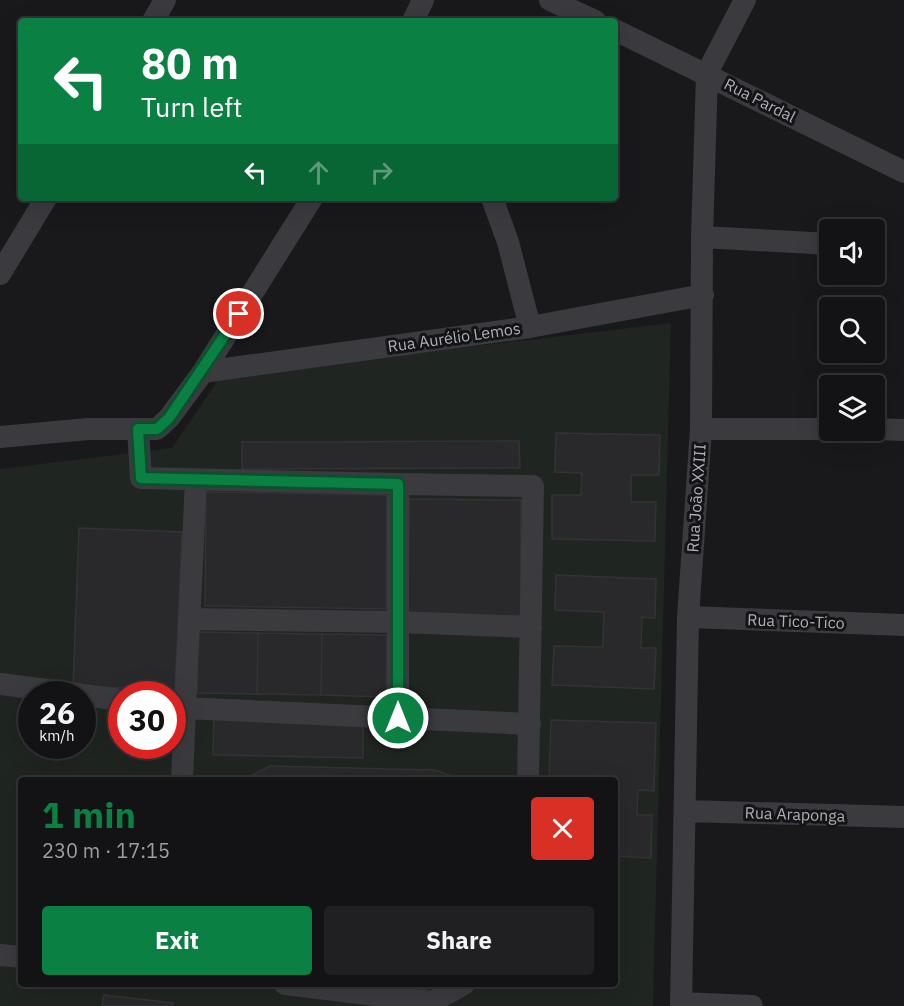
<!DOCTYPE html>
<html lang="en">
<head>
<meta charset="utf-8">
<style>
  :root { --surface:#131214; --page:#202022; --text:#f1f3f6; --muted:#9d9ea0; --line:#323234; --accent:#0b8043 }
  body { margin:0; font-family:"IBM Plex Sans",sans-serif; background:var(--page); color:var(--text); height:100vh; display:flex; flex-direction:column; font-size:22px; white-space:nowrap }
  * { box-sizing:border-box; margin:0 }
  p { font-size:20px; color:var(--muted) }
  .icon { flex:none; width:33px; height:33px; fill:none; stroke:currentColor; stroke-width:2; stroke-linecap:round; stroke-linejoin:round }
  .map { position:relative; flex:1; overflow:hidden }
  .details { position:absolute; left:18px; top:777px; width:600px; height:210px; display:flex; flex-direction:column; background:var(--surface); border-radius:6px; box-shadow:0 6px 24px #0002,0 0 0 2px var(--line) }
  .details>* { flex:none }
  .guide { position:absolute; left:18px; top:18px; width:600px; height:183px; border-radius:6px; box-shadow:0 6px 24px #0002,0 0 0 2px var(--line); background:#0b8043; color:#fff; overflow:hidden }
  .fabs { position:absolute; left:819px; top:219px; display:grid; gap:12px }
  .fabs a { display:grid; place-items:center; width:66px; height:66px; border-radius:6px; background:var(--surface); box-shadow:0 6px 24px #0002,0 0 0 2px var(--line); font-size:30px }
  .speed { position:absolute; left:18px; top:681px; display:flex; gap:12px; font-size:30px; font-weight:700; text-align:center }
  .speed>* { display:grid; place-content:center; width:78px; height:78px; border-radius:50%; background:var(--surface); box-shadow:0 6px 24px #0002,0 0 0 2px var(--line); line-height:1 }
  .speed small { font-size:15px; font-weight:400 }
  .speed .limit { border:9px solid #d22; background:#fff; color:#111 }
  .pin { position:absolute; display:grid; place-items:center; width:51px; height:51px; color:#fff; margin:-26px; border:3px solid #fff; border-radius:50%; box-shadow:0 2px 6px #0007 }
  .me { position:absolute; width:66px; margin:-33px; rotate:0deg; stroke-linejoin:round; filter:drop-shadow(0 0 4px #0008) }
  .turn { display:flex; align-items:center; gap:21px; height:126px; padding:0 24px; font-size:27px }
  .turn .icon { width:78px; height:78px; stroke-width:2.5 }
  .turn b { display:block; font-size:42px; line-height:51px }
  .lanes { display:flex; align-items:center; height:57px; padding:0 24px; background:#0003; justify-content:center; gap:30px; direction:ltr }
  .lanes .off { opacity:.35 }
  .round { display:grid; place-items:center; flex:none; width:63px; height:63px; border-radius:6px; background:var(--page) }
  .summary { display:flex; align-items:center; justify-content:space-between; height:102px; padding:0 24px }
  h1 { font-size:36px; font-weight:800; line-height:45px; color:var(--accent) }
  .primary-button { display:flex; gap:12px; margin-top:auto; padding:12px 24px }
  .primary-button a { flex:1; height:69px; border-radius:6px; background:var(--accent); color:#fff; font-size:24px; font-weight:800; line-height:69px; text-align:center }
  .primary-button a+a { background:var(--page); color:var(--text) }
  .map>svg:first-child { display:block }
</style>
</head>
<body>
<div class="map">
<svg width="904" height="1006" viewBox="0 0 904 1006">
  <rect width="100%" height="100%" fill="#19181a"/>
  <!-- green -->
  <path fill="#1f2520" fill-rule="evenodd" d="M671 323 653 1006H0V469L172 448 221 376ZM32 694H82V746H32ZM122 694H172V746H122ZM21 780H615V984H21Z"/>
  <!-- building -->
  <path fill="#29292b" stroke="#333336" stroke-width="1.5" d="M556 433 660 435 659 475H631V502H656L655 541 552 539V495H581L582 473 555 472Z
    M519 441 520 468 242 469V442Z
    M206 492 387 495 386 609 205 606Z
    M409 499 521 500V616L408 615Z
    M79 528 182 532 175 690 73 686Z
    M556 575 656 579 655 618 642 617 641 648H656L654 689 552 685 554 646 603 647 604 612 555 610Z
    M198 632 258 633 257 694 197 693Z
    M258 633 322 634 321 695 257 694Z
    M322 634 387 635 386 697 321 695Z
    M214 715 363 718V758L213 755Z
    M551 720 656 723 654 791 638 790 637 815H652L651 858 615 856V780H549Z
    M270 766 434 770 464 780H243Z
    M330 984H448L403 995Z
    M104 995 173 1003V1006H102Z"/>
  <g fill="none" stroke-linecap="round" stroke-linejoin="round">
    <!-- minor -->
    <path stroke="#3a3a3f" stroke-width="22" d="M550 0 595 21
      M153 21 165 0
      M413 21 423 0
      M615 30 904 172
      M492 198 508 242 530 327
      M702 237 830 244
      M0 274 46 198
      M203 372 530 327 703 295
      M138 429 141 478 398 484
      M701 429H830
      M874 429 904 430
      M0 437 88 429H157L169 418 203 372 312 198
      M688 617 904 625
      M189 619 398 622V718
      M0 684 78 694
      M82 695 122 700
      M172 707 185 708 196 480
      M182 780 185 708 530 724
      M528 780 533 486 398 484V622L531 627
      M686 811 904 817
      M0 955 21 957
      M285 984 432 1002 464 984
      M681 1003 752 1006
      M681 1006 688 617 701 429 702 237 707 73 745 0"/>
  </g>
  <g fill="none" stroke-linecap="round" stroke-linejoin="round">
    <defs>
      <path id="route" d="M239 314 169 418 157 429H138L141 478 398 484V718"/>
    </defs>
    <!-- route casing -->
    <use href="#route" stroke="#07532c" stroke-width="15"/>
    <!-- route -->
    <use href="#route" stroke="#0b8043" stroke-width="10"/>
  </g>
  <g text-anchor="middle" dominant-baseline="central" stroke-width="6" stroke-linejoin="round" paint-order="stroke">
    <!-- street labels -->
    <g font-size="16" fill="#acafb8" stroke="#141315">
      <text transform="translate(760 100) rotate(27)">Rua Pardal</text>
      <text transform="translate(454 337) rotate(-8)">Rua Aurélio Lemos</text>
      <text transform="translate(696 498) rotate(-86)">Rua João XXIII</text>
      <text transform="translate(796 621) rotate(2)">Rua Tico-Tico</text>
      <text transform="translate(795 814) rotate(2)">Rua Araponga</text>
    </g>
  </g>
</svg>
<div class="fabs">
<a><svg class="icon" aria-label="sound" viewBox="0 0 24 24"><path d="M4 9h4l5-4v14l-5-4H4zM17 9q2 3 0 6"/></svg></a>
<a><svg class="icon" aria-label="search" viewBox="0 0 24 24"><circle cx="10" cy="10" r="6"/><path d="M15 15l6 6"/></svg></a>
<a><svg class="icon" aria-label="layers" viewBox="0 0 24 24"><path d="M12 4l9 5-9 5-9-5zM3 14l9 5 9-5"/></svg></a>
</div>
<div class="speed"><div>26<small>km/h</small></div><div class="limit">30</div></div>
<div class="pin" style="left:239px;top:314px;background:#d93025"><svg class="icon" aria-label="arrive" viewBox="0 0 24 24"><path d="M6 21V4h12l-3 4 3 4H6"/></svg></div>
<svg class="me" style="left:398px;top:718px" viewBox="-20 -20 40 40"><circle r="17" fill="#0b8043" stroke="#fff" stroke-width="3"/><path d="M0-11L8 9 0 5-8 9z" fill="#fff"/></svg>
<div class="guide">
<div class="turn"><svg class="icon" aria-label="left" viewBox="0 0 24 24"><path d="M17 20v-9H6M10 6l-5 5 5 5"/></svg><div><b>80 m</b>Turn left</div></div>
<div class="lanes"><svg class="icon" aria-label="left" viewBox="0 0 24 24"><path d="M17 20v-9H6M10 6l-5 5 5 5"/></svg><svg class="icon off" aria-label="ahead" viewBox="0 0 24 24"><path d="M12 20V5M6 11l6-6 6 6"/></svg><svg class="icon off" aria-label="right" viewBox="0 0 24 24"><path d="M7 20v-9h11M14 6l5 5-5 5"/></svg></div>
</div>
<section class="details">
<div class="summary"><div><h1>1 min</h1><p>230 m · 17:15</p></div><a class="round" style="background:#d93025;color:#fff"><svg class="icon" aria-label="close" viewBox="0 0 24 24"><path d="M6 6l12 12M18 6L6 18"/></svg></a></div>
<div class="primary-button"><a>Exit</a><a>Share</a></div>
</section>
</div>
</body>
</html>
